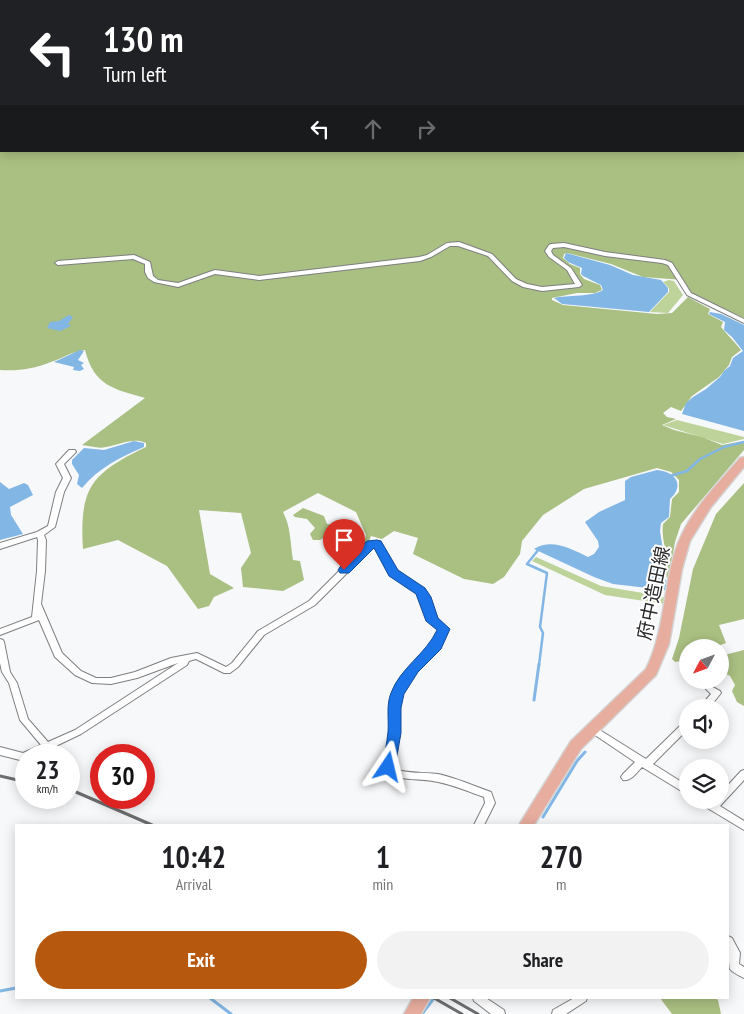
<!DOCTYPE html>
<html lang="en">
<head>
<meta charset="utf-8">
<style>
  :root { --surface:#fff; --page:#f2f2f2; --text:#202124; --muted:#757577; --accent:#b7580f }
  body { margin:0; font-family:"PT Sans Narrow","Noto Sans JP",sans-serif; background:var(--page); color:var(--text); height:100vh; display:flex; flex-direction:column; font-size:19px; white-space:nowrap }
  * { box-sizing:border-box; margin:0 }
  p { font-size:16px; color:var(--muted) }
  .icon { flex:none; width:28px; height:28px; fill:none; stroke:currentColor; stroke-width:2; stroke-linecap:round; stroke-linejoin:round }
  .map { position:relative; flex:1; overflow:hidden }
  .details { position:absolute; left:15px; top:824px; width:714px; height:175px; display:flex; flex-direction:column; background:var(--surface); border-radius:0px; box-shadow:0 2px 12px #0003 }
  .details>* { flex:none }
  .guide { position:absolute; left:0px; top:0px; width:745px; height:152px; box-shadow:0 2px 12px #0003; background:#202124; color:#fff; overflow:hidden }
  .needle { width:32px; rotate:229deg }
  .controls { position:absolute; left:679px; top:639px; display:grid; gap:10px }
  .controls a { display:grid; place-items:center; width:50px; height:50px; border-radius:50%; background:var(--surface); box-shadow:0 2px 12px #0003; font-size:25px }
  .speed { position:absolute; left:15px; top:744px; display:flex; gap:10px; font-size:25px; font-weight:700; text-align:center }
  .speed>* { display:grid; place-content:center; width:65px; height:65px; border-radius:50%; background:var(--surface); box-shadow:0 2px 12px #0003; line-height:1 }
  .speed small { font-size:12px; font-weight:400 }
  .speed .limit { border:8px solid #d22; background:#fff; color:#111 }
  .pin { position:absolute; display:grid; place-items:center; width:42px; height:42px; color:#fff; margin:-51px -21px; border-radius:50% 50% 50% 0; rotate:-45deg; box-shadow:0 0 5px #0007 }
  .pin .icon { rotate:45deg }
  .me { position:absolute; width:55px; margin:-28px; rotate:10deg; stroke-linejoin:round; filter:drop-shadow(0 0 4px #0008) }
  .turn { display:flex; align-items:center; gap:18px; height:105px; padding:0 20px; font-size:22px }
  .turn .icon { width:65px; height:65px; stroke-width:2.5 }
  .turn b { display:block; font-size:35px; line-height:42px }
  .lanes { display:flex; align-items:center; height:48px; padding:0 20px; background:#0003; justify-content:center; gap:25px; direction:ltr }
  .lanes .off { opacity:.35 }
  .eta { display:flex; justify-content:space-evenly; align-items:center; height:85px; text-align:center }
  .eta b { font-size:30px; font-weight:800; line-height:35px }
  .button { display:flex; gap:10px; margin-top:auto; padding:10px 20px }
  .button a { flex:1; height:58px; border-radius:30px; background:var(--accent); color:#fff; font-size:20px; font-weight:800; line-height:58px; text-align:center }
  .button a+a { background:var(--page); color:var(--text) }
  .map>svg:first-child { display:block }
</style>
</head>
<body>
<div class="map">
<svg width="744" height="1014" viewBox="0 0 744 1014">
  <rect width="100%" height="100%" fill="#f7f8fa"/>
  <!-- green -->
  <path fill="#bed399" d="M669 280 674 281 683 295 668 313 650 312 669 292V288L663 282Z
    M677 420 744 437V439L723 444 663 425Z
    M536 557 601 586 661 596 666 599 664 604 605 595 532 561Z"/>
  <!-- forest -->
  <path fill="#aabf82" d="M342 0H744V318L693 295 683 280 643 277 611 264 567 253 564 254 563 258 570 264 580 268V274L584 279 600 285 602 290 595 293H577L552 298V300L563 305 657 314 672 313 688 297 710 309 708 314 723 322 721 327C727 335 735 342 741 350L732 357 729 365 719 377 692 396 681 411 671 407 663 413 667 417 676 419 662 425 674 430 702 437 722 445 744 441V450L681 524 675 542 668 581C665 575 667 571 667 565 667 551 661 537 663 524L670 517 672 499 679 492V480L671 472 657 468 584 489 543 515 522 541 520 554 504 577 493 584 464 579 413 554 418 538 394 531 382 539 371 536 368 544 352 558 342 552 328 536 320 540H313L310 534 315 528 307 519 295 517 293 515 303 508 324 516 327 524 332 525 357 545 365 539 366 535 356 512 318 493 283 512C291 527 290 542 293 560L300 561 304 580 283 591 243 587 241 568 251 553 241 513 199 510 210 574 234 588 214 597 209 606 198 609 167 566 118 540 83 549C79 487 92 473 146 447V443C133 437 120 445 106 447 99 449 90 446 82 445L145 398C114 389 94 386 85 350 71 352 63 358 51 362 34 369 18 371 0 370V41L1 151H744V1Z
    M744 483V619L719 625 726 643 715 647 688 648 687 660 675 662 672 659 679 638 693 569 716 514Z
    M744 650V706L737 702 732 691 735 685 730 676 720 671V656Z
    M660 998H715L718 1000 721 1014H672Z"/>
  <!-- water -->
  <path fill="#82b6e4" d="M566 253 610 265 633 275 661 280 668 288V292L649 312 562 304 554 298C567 295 593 297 603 290L601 285 583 276 581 274 582 268 568 262 564 258Z
    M710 312 721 314 744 325V431L682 414 686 403 693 397 706 389 720 377 724 371 730 366 733 358 743 351 732 337 724 330 725 322 709 314Z
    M69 315 73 317 68 324 71 326 60 331 47 328 50 322 59 321Z
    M80 350 84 351 78 360 84 363 81 365 84 369 80 371 73 370 74 367 54 362Z
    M134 441 144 443V447C121 457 98 468 82 488L77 484 79 475 72 464V460L84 448 104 450Z
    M657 470C676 472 685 485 670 499L669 517 661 523 660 531 665 563 663 576 667 582 665 590 613 584 594 577 534 549C552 538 571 549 588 557L594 554 599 547 598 541 585 522 599 512 625 500V481L631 477Z
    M0 482 9 489 24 483 28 485 33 495 10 507 11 515 23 534 0 540Z"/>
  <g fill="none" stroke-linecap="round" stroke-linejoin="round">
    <!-- stream-far1 -->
    <path stroke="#82b6e4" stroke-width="2.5" d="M670 476 687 471 700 459 724 447 744 442
      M539 665 543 633 540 627 547 573 527 564 539 549"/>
    <!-- stream -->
    <path stroke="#82b6e4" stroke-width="3" d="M534 700 539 664
      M543 817 577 761 585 752
      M0 991 16 988
      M210 998 231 1014
      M422 1014 434 998"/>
    <defs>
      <path id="street" d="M72 0H87L85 1H71Z
        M100 0H104V1H100Z
        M128 0H131L132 1H127Z
        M135 0H139L140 1H136Z
        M266 0H272L273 1H268Z
        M0 10H1V12H0Z
        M459 242 492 254 516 279 527 284 542 287 575 284 567 270 549 257 545 251 549 245 551 244 564 243 605 252 665 260 672 263 691 293 744 319V323L687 295 668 265 662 263 605 256 564 247 553 248 551 251 553 255 571 268 582 285 579 287 542 291 523 287 512 281 488 256 458 246H450L431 257 420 261 259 280 215 274 178 287 154 282 148 278 145 272V264L133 259 58 265 55 263 58 261 134 255 150 262 153 276 158 280 178 283 215 270 259 276 419 257 427 255 447 243Z
        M69 450H75L76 452 64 464 71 478 64 492 55 527 44 535 46 540 45 571 41 604 62 653 81 671 96 678H111L135 672 171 658 197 653 226 667 232 663 258 631 309 601 368 542H380L397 571 423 589 428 595 437 619 448 629 439 648 416 671 401 694 398 707 399 733 394 769C408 774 423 772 438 774 456 778 474 786 491 792L495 803 484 825H474L485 803 484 797C469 792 454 785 438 782 421 778 403 781 387 774L384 767 391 733 390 707 393 693 410 667 433 644 439 630 429 621 421 598 417 593 391 575 375 547H373L315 605 264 635 238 667 230 673H224L196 659 189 661 187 665 81 734 37 755H26V760L24 761 0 755V747L23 753 41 745 20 720 9 683 2 672 0 663V639L3 640 4 642 10 672 17 683 28 719 48 742 75 730 178 663 137 678 111 684 92 683 75 675 55 657 39 620 0 635V629L32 617 37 571 38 540 37 537 0 549V543L37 532 48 526 56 492 63 478 56 464Z
        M709 685 720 691 721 693 709 708H699L711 694 705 688 706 686Z
        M688 720V729L653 764 688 786V795L642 767C637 772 631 782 623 780L621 777 623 774 635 762 589 731 588 729 589 727 592 726 595 727 646 759 685 721Z
        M744 770V780L720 806 744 821V830L699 803 697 800H710L713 802 715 800H720V794L741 771Z
        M728 936 732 938 740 953 739 964 744 967V978C740 976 733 973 730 969 729 967 728 940 728 936Z
        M473 998H486L504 1010 505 1014H491L474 1001Z
        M574 998H587L586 1001 566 1014H552L553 1010Z"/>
      <path id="primary" d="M744 457V467L711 507 690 541 682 569 669 644 656 675 581 749 534 825H519L571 741 646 669C664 633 663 593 674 555 685 516 715 487 740 458Z
        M413 998H430L421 1014H404Z"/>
    </defs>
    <!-- street casing -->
    <use href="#street" stroke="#7e7f81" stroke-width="2"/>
    <!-- primary casing -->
    <use href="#primary" stroke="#d4d4d4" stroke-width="3"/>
    <!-- street -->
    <use href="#street" fill="#fff" fill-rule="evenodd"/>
    <!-- primary -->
    <use href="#primary" fill="#e7ad9e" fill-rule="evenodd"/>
    <!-- rail -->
    <path stroke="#6e6e6f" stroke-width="3" d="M0 776 26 782
      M69 789 152 825
      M434 998 462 1014
      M450 998 478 1014"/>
  </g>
  <!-- route -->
  <path fill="#1a73e8" stroke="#114b97" d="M377 540 381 541 398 570 425 588 431 597 438 618 450 629 441 649 418 672 404 694 401 708V733L395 767 393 771 388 772 384 771 382 767C384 755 387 743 388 732 389 719 386 705 391 693 400 668 426 654 437 630L426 621 416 594 389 576 374 548 349 573H340L338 570 340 567 367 541Z"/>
  <g text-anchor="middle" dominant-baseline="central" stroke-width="4" stroke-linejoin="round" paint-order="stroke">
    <!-- street labels -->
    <g font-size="19" fill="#29292a" stroke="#fff">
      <text transform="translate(653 593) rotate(-78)">府中造田線</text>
    </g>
  </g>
</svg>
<div class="controls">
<a><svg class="needle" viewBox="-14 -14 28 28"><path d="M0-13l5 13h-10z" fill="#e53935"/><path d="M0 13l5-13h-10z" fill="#757577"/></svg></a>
<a><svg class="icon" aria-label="sound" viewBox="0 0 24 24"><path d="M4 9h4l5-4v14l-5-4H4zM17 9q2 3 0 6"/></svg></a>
<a><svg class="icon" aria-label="layers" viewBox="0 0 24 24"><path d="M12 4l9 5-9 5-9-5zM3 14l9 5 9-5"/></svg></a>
</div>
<div class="speed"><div>23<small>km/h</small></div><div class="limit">30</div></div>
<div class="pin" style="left:344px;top:570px;background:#d93025"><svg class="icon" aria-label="arrive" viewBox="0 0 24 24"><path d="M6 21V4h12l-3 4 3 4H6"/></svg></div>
<svg class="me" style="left:388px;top:767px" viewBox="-20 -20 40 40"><path d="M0-17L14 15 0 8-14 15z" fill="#1a73e8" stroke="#fff" stroke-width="4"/></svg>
<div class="guide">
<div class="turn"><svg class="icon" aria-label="left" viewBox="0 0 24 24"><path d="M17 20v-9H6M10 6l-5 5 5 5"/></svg><div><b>130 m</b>Turn left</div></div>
<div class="lanes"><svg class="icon" aria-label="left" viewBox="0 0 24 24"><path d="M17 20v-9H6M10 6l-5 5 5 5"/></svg><svg class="icon off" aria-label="ahead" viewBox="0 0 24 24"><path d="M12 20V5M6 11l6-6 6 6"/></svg><svg class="icon off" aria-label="right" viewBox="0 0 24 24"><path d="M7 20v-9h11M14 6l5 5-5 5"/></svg></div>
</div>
<section class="details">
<div class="eta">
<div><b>10:42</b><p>Arrival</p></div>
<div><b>1</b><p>min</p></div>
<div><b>270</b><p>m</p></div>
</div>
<div class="button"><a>Exit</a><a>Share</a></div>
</section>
</div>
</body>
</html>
